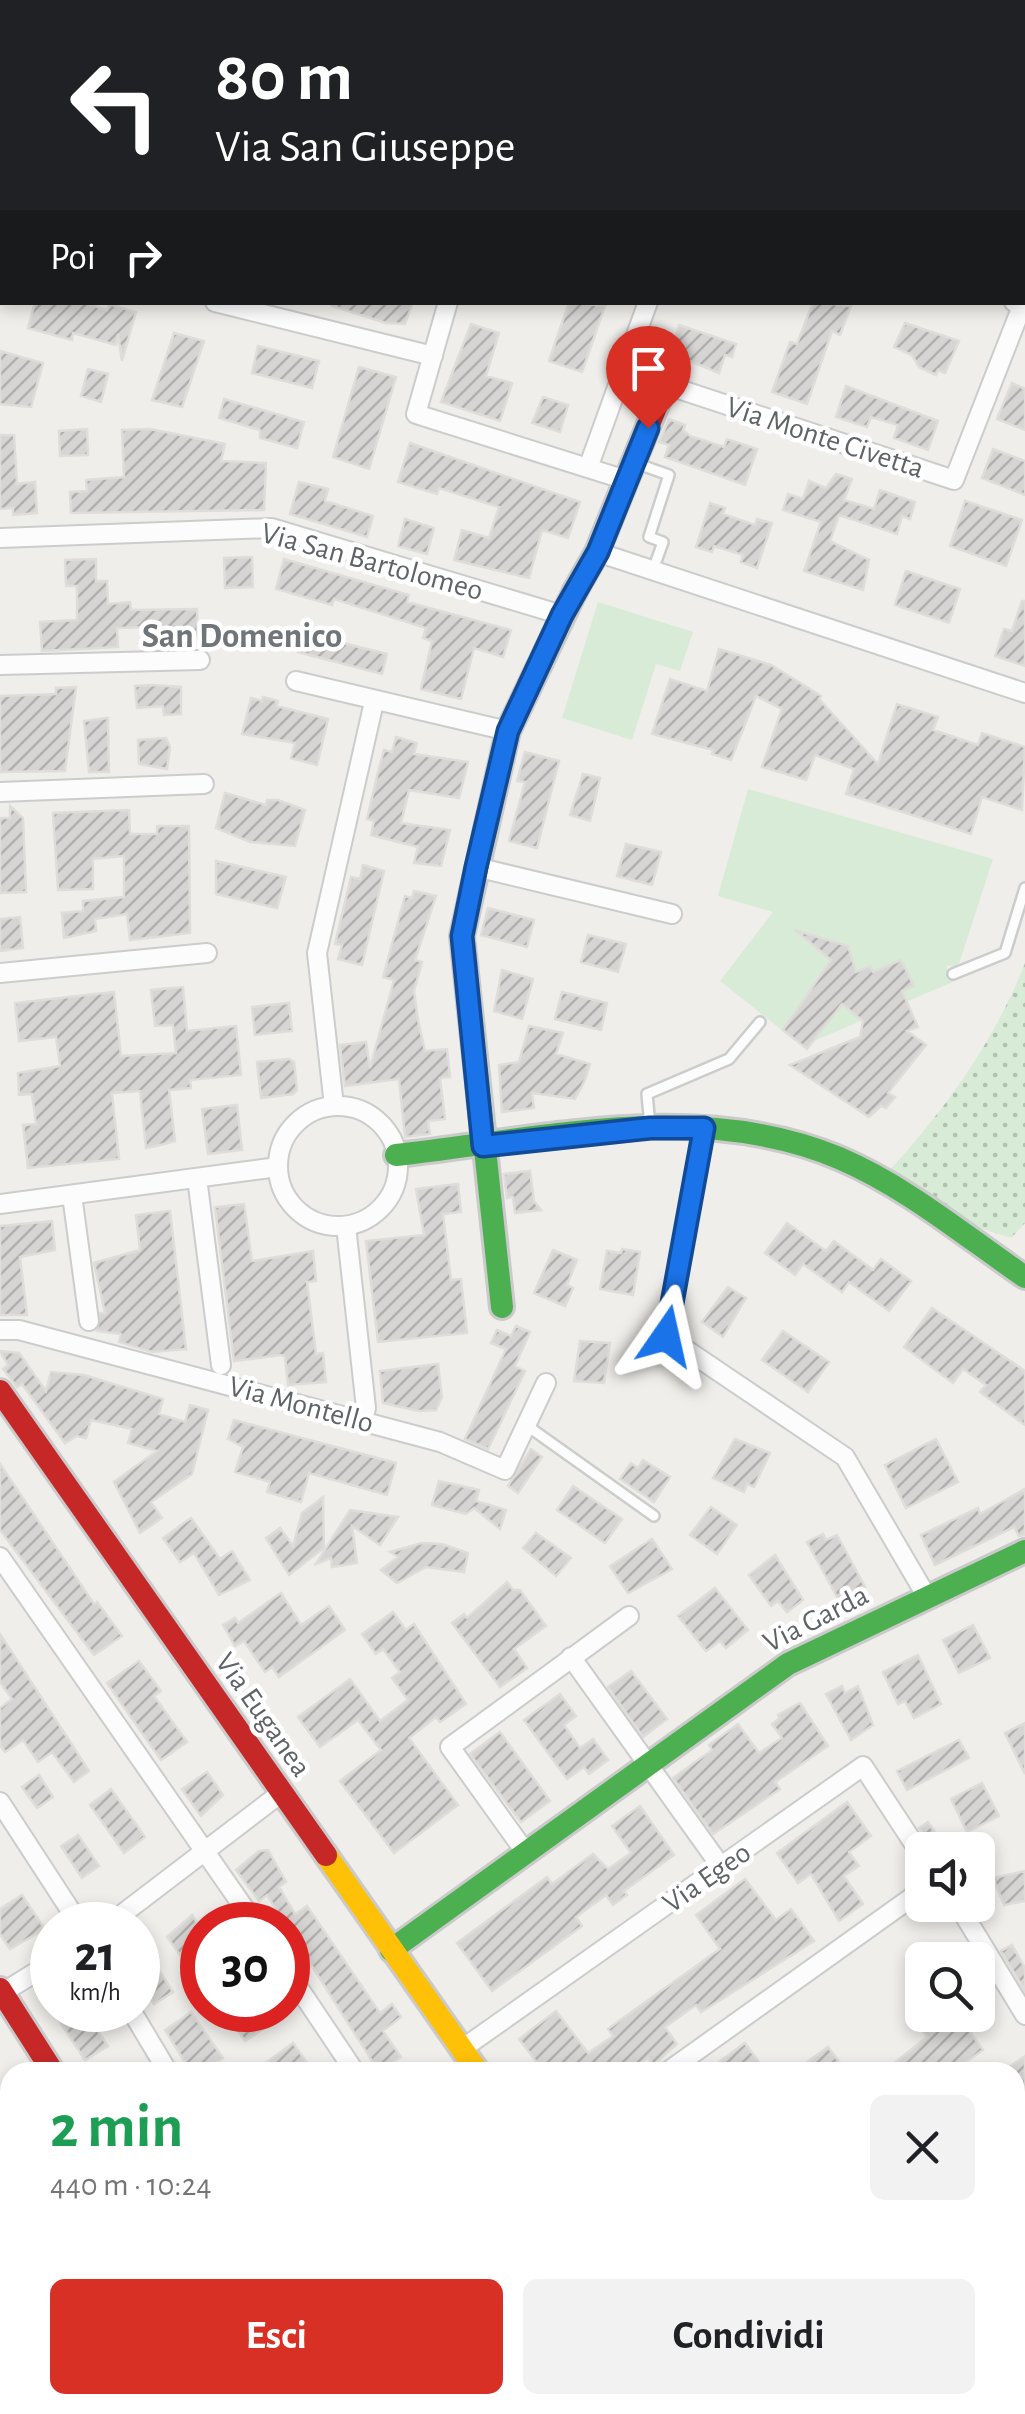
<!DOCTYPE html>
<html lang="it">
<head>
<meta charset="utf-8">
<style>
  :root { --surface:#fff; --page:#f2f2f2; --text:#202124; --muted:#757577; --accent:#d93025 }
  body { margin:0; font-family:"Alegreya Sans",sans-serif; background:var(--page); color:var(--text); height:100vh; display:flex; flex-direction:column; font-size:38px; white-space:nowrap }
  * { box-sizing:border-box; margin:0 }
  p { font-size:32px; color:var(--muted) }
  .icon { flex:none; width:55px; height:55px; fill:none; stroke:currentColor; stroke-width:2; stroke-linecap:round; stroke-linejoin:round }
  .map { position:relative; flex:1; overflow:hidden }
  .panel { position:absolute; left:0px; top:2062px; width:1025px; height:352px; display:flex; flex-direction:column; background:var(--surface); border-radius:30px 30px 0 0; box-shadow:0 5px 15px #0003 }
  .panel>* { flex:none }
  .top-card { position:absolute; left:0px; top:0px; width:1025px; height:305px; box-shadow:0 5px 15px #0003; background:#202124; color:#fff; overflow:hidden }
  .controls { position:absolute; left:905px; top:1832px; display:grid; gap:20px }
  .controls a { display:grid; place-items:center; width:90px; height:90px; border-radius:15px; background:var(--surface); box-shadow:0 5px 15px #0003; font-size:50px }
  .speed { position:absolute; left:30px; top:1902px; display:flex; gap:20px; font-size:50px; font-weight:700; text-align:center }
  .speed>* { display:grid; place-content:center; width:130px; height:130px; border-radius:50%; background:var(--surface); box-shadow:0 5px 15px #0003; line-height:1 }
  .speed small { font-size:25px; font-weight:400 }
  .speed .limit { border:15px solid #d22; background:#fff; color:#111 }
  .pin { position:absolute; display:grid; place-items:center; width:85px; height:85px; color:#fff; margin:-102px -42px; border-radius:50% 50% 50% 0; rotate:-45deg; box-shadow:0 0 10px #0007 }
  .pin .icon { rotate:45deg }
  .me { position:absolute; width:110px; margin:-55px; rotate:11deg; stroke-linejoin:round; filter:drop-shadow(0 0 8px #0008) }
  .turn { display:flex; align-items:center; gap:35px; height:210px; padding:0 50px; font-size:45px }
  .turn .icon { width:130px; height:130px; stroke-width:2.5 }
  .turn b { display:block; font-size:70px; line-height:85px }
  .then { display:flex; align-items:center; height:95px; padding:0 50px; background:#0003; gap:20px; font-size:38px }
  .round { display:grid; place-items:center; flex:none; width:105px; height:105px; border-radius:15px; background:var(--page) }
  .head { display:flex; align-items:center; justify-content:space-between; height:170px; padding:0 50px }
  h1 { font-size:60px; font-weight:600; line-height:75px; color:#1e9e55 }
  .button { display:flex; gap:20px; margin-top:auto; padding:20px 50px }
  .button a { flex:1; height:115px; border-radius:15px; background:var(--accent); color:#fff; font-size:40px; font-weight:600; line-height:115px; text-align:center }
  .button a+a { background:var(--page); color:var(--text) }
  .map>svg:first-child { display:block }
</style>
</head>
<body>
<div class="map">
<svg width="1025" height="2414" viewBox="0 0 1025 2414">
  <defs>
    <pattern id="park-dots" width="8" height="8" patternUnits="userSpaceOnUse" patternTransform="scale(2.5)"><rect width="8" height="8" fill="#d8ebd6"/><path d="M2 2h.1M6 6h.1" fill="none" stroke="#b2c2b1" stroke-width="1.8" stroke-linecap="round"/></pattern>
    <pattern id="building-hatch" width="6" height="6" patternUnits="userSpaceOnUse" patternTransform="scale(2.5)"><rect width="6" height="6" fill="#d6d5d3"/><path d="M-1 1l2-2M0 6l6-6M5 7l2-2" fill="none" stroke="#b1b0af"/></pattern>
  </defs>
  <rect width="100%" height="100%" fill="#efeeea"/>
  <!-- green -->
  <path fill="#d8ebd6" d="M598 602 693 632 680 671 656 664 632 740 562 718Z
    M748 789 993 859 958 967 946 965 953 982 802 1046 720 981 773 912 718 896Z
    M1025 2232V2316L1015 2323V2239Z"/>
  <!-- park -->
  <path fill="url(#park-dots)" d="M1025 963V1223L1011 1238 970 1225 890 1170C947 1107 994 1042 1025 963Z"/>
  <!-- building -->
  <path fill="url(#building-hatch)" stroke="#deddd9" stroke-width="2.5" d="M35 302H81L107 310 109 304 136 312 122 361 118 334 116 345 73 333 72 340 28 328Z
    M333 302H413L405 324 386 323 332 306Z
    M569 302 605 306 582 372 549 361Z
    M813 302 851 306 840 335 832 331 807 404 772 392 790 342 797 344Z
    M905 323 959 341 945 373 938 370 936 375 919 367 912 355 894 347Z
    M471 324 499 333 486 376 512 383 500 421 441 402Z
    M679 325 736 344 732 357 725 355 719 373 670 353Z
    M174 333 204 341 182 407 152 400Z
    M258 346 319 361 312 388 252 373Z
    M0 351 43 363 31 407 0 404Z
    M359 367 396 377 369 469 333 457Z
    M88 369 108 374 101 402 81 396Z
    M1012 383 1025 389V430L997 419Z
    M846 386 938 421 928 450 894 438 898 425 871 417 867 427 836 417Z
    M543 397 568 405 560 432 532 423Z
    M224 399 304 422 297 448 260 438V430L219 418Z
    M669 419 685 425 683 430 690 436 724 447 727 439 757 449 745 485 665 457 669 445 659 442Z
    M87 429 88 455 60 456 59 431Z
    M150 429 225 444 221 461 266 463 264 510 71 513 70 492 87 491 86 480 124 477 122 430Z
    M0 435H14L17 484 35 482 37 513 13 515V508L0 509Z
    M410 443 580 502 568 538 542 530 529 578 454 560 462 530 489 538 499 507 439 488 437 494 398 482Z
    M993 449 1025 461V495L982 478Z
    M836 474 852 479 844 500 874 509 880 490 915 502 910 519 902 516 897 534 839 515 830 541 869 560 863 590 804 571 821 522 783 510 788 494 803 499 809 481 826 488Z
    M299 482 328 489 325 501 373 516 367 537 290 514Z
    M965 501 1022 520 1006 566 950 546Z
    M710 503 725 508 723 514 755 525 757 519 772 523 757 568 741 562 743 555 714 546 712 552 696 547Z
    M405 519 434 528 427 554 398 546Z
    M252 557 253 587 225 588 224 558Z
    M96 559V581H107L108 604 130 602 131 610 197 609 198 636 154 637V627L117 628 118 647 42 651 40 622 77 620V586H66L65 560Z
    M284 559 409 595 407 602 511 630 503 657 474 648 461 699 421 689 432 641 423 638 426 628 334 599 332 605 276 589Z
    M906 571 960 589 949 623 895 605Z
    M1022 601H1025V666L995 656 1004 629 1012 631Z
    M303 633 387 654 382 674 298 652Z
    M719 649 771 665 821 696 819 699 878 764 897 704 938 717 933 730 978 745 982 733 1025 747 1022 810 982 797 971 834 846 794 854 769 815 755 806 780 762 767 782 709 756 696 731 760 712 754 713 750 652 734 670 679 707 691Z
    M153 685 181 687V714L164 715 163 706 137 708 135 686Z
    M76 687 65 771 0 772V696L56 694V688Z
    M263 697 278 701 277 706 328 719 317 765 291 758 295 743 242 734 251 698 262 701Z
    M108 718 109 772H89L84 721Z
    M396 737 417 743 414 754 468 762 459 798 409 790 401 823 450 830 441 866 414 863 418 847 371 835 374 821 367 819 378 772 384 750 392 752Z
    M166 738 170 747 167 769 139 764 138 740Z
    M525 752 559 761 537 848 509 841 525 782 517 781Z
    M583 774 600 778 590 821 570 815Z
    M225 793 266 805 267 800H278L305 810 295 846 250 842 216 828Z
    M10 806 23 818 26 892 0 893V818H10Z
    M129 810 130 834H157V826H189L190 933 130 940 127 914 95 919 96 931 64 938 62 913 83 911V901L124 897V856L93 859V889L58 890 53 813Z
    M626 844 661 852 652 885 617 876Z
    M216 861 286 877 277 908 216 894Z
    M363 865 384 871 362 965 338 959 342 945 335 944 351 877 360 879Z
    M414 891 436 896 415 960 422 962 414 991 418 1020 425 1051 447 1049 450 1077 440 1078 445 1119 428 1121 430 1134 405 1137 399 1079 345 1086 340 1045 366 1042 370 1068 394 980 383 977 405 896 412 898Z
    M488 908 534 920 527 947 481 935Z
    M20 917 23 948 0 951V919Z
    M795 930 848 946 856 972 870 966 873 972 901 960 914 986 902 991 918 1027 907 1031 926 1045 888 1093 895 1097 886 1108 881 1106 869 1117 790 1065 860 1037 863 1021 842 1004 807 1049 783 1030 831 960Z
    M588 935 626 944 618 972 581 962Z
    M502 970 533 979 522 1019 494 1011Z
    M183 987 187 1031 236 1026 241 1075 190 1080 191 1088 169 1090 175 1141 156 1146 146 1148 140 1091 112 1093 119 1159 28 1168 23 1125 36 1124 32 1094 19 1095 18 1073 60 1066 56 1037 19 1041 15 1003 114 992 121 1056 176 1053 173 1025 155 1026 151 990Z
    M562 992 607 1003 601 1030 555 1019Z
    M289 1003 292 1031 255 1035 252 1007Z
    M529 1026 563 1033 556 1054 590 1064 585 1080 575 1099 532 1093 534 1108 502 1112 499 1065 519 1062Z
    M289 1059 294 1062 297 1090 293 1094 261 1098 257 1062Z
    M237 1105 242 1150 208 1154 202 1109Z
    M530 1171 534 1201 541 1210 515 1213 513 1197 507 1198 504 1174Z
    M458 1184 461 1212 443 1214 451 1280 461 1279 467 1333 378 1342 366 1241 424 1235 416 1189Z
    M244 1204 252 1261 313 1251 316 1281 307 1282 316 1354 323 1353 326 1382 288 1385 285 1357 281 1355 234 1361 215 1207Z
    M170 1211 186 1349 152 1352 119 1342 121 1334 97 1331 100 1313H105L94 1263 140 1250 136 1215Z
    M52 1221 55 1250 20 1257 27 1315H0V1226Z
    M787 1223 826 1251 834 1241 873 1270 881 1259 911 1281 889 1311 849 1282 842 1292 803 1264 795 1275 765 1253Z
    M622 1249 640 1252 633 1295 600 1289 607 1251 621 1253Z
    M553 1250 577 1260 567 1285 573 1288 565 1306 534 1293Z
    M728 1287 746 1298 723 1337 702 1322Z
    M932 1308 1025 1371V1425L980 1392 986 1385 963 1369 953 1383 904 1347Z
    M516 1326 530 1332 515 1366 525 1371 488 1449 465 1439 506 1349 491 1343 497 1330 511 1336Z
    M783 1331 829 1362 808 1392 762 1360Z
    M580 1341 610 1343 604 1383 574 1381Z
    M0 1351 19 1353 46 1391 51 1372 84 1375 163 1399 159 1414 185 1422 190 1405 208 1410 192 1474 151 1502 162 1518 140 1533 114 1482 157 1451 128 1443 132 1429 91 1420 86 1438 77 1436 65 1443 22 1384 17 1387 3 1369 8 1365Z
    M438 1364 442 1397 436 1410 419 1411 383 1403 380 1371Z
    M234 1420 396 1463 387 1495 309 1473 301 1502 267 1492 270 1482 235 1472 243 1447 228 1439Z
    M735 1439 770 1453 754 1487 747 1484 744 1492 713 1478Z
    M936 1439 958 1482 906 1508 885 1465Z
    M531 1449 542 1457 518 1493 508 1486Z
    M643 1460 670 1477 654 1502 620 1479 631 1463 638 1468Z
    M0 1464 94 1604 97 1602 122 1636 94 1655 0 1530Z
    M439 1481 479 1490 476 1501 506 1510 500 1529 474 1508 466 1514 432 1505Z
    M573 1486 622 1519 605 1543 557 1510Z
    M1025 1489V1535L1019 1536 1014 1527 935 1565 921 1535 978 1508 980 1514Z
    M323 1497 324 1548 289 1575 266 1538 280 1528 293 1546 302 1513Z
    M711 1507 737 1525 717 1554 690 1535Z
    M350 1510 398 1517 380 1545 352 1526 357 1563 332 1567 331 1558 316 1564Z
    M191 1518 220 1559 232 1551 250 1580 219 1595 194 1553 180 1562 163 1538Z
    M536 1533 571 1558 556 1576 523 1548Z
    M823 1534 826 1540 837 1535 865 1587 856 1591 859 1597 842 1606 807 1542Z
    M652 1539 672 1569 628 1593 610 1566Z
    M422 1543 442 1544 468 1553 464 1572 426 1567 397 1583 381 1570 398 1557 390 1552Z
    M775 1555 803 1600 787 1612 778 1601 771 1606 749 1575Z
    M507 1582 513 1590H520L546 1626 514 1649 527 1668 500 1687 452 1623 464 1614 467 1618Z
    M715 1588 748 1630 726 1648 720 1641 706 1651 678 1616Z
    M281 1593 301 1625 329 1606 345 1630 279 1677 272 1667 265 1672 244 1641 235 1646 223 1625 235 1618 238 1623Z
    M393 1612 406 1630 414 1624 466 1704 440 1722 436 1717 409 1738 458 1805 394 1853 340 1781 381 1750 358 1720 320 1747 298 1717 350 1679 380 1721 408 1700 392 1678 400 1672 383 1649 376 1654 362 1634Z
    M973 1625 990 1658 959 1673 943 1640Z
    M0 1634 89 1771 74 1782 52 1752 38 1762 23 1740 5 1752 0 1745V1708L12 1699 0 1682Z
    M918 1655 941 1704 914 1718 905 1701 898 1704 883 1672Z
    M139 1661 161 1691 154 1696 187 1742 161 1760 107 1683Z
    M631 1671 667 1719 643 1737 608 1687Z
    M842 1686 845 1693 858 1686 873 1725 851 1740 826 1694Z
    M560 1694 576 1716 564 1725 580 1748 593 1739 608 1760 589 1774 584 1767 567 1779 524 1720Z
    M800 1703 828 1746 775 1782 780 1789 713 1834 673 1778 712 1750 709 1745 738 1724 759 1753 782 1738 772 1724 780 1718 778 1715Z
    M1025 1723V1774L1005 1733Z
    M500 1732 550 1801 521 1822 470 1754Z
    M959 1740 969 1758 907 1790 897 1771Z
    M207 1772 223 1795 201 1816 182 1789Z
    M39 1775 53 1797 37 1808 22 1787Z
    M982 1783 999 1816 967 1832 951 1799Z
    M111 1789 145 1837 124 1853 90 1805Z
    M847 1802 871 1836 849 1852 859 1866 844 1876 863 1904 839 1921 811 1874 798 1883 777 1853Z
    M640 1806 674 1855 624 1891 627 1895 613 1905 606 1895 576 1917 582 1926 492 1991 457 1943 547 1877 552 1884 593 1854 608 1869 631 1853 612 1826Z
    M928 1822 940 1840 946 1850H933L919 1828Z
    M78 1835 99 1866 82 1878 61 1846Z
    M268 1850 286 1882 279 1887 295 1914 307 1906 380 2013 392 2004 401 2017 383 2031 401 2057 379 2072 267 1895 259 1901 236 1870 259 1851Z
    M1025 1871V1901L1004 1905 993 1878Z
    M745 1879 776 1920 791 1909 814 1941 701 2012 696 2005 665 2027 677 2044 653 2065 648 2058 627 2072H561L556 2066 544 2072 519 2039 556 2011 588 2053 613 2036 608 2029 616 2023 720 1949 696 1915Z
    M22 1895 45 1929 10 1949 0 1934V1909Z
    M192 1915 202 1930V1969L194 1975 167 1937Z
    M138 1938 173 1992 154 2004 138 1980Z
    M1012 1945 1025 1968V1991L1001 1951Z
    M67 2010H84L108 2046 85 2060 56 2016Z
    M223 2010H264L272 2023 245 2041Z
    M191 2012 223 2058 203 2072H191L165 2030Z
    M912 2015H958L983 2050 952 2072H883L927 2037Z
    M293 2043 314 2072H253Z
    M745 2043 766 2072H705Z
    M828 2047 847 2072H793Z
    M1025 2056V2094L1015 2072 1007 2068Z"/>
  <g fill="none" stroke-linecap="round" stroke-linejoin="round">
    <defs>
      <path id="lane" d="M638 464 669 475 649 537 663 542 653 570
        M953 974 1005 953 1025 888
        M650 1126 647 1094 729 1059 760 1022
        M526 1425 654 1516"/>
      <path id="street" d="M247 0 253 2
        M381 0 382 2
        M0 82H2
        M0 250 2 251
        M215 302 433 356
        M448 302 416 414 626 480
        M624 371 954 480 1022 306 1014 302
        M588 468 648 302
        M0 538 272 528 562 615
        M597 552 1025 693
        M0 665 200 660
        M296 681 508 731
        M0 792 204 784
        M476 867 672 914
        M0 973 207 953
        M334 1106 317 953 374 702
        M278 1166a60 60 0 1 1 120 0a60 60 0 1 1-120 0Z
        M704 1128 666 1336 845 1457 927 1597
        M197 1178 221 1365
        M72 1195 89 1321
        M0 1204 278 1167
        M346 1226 366 1408 363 1421
        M0 1330H19L440 1442 505 1470 546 1383
        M0 1557 256 1925
        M571 1657 722 1868
        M0 1802 80 1925
        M526 1853 450 1747 629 1616
        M958 1905 1025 2015
        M108 1925 281 1793
        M288 1972 355 2072
        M2 1993 52 1962
        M131 2010 168 2072
        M462 2049 863 1766 922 1856
        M667 2072 922 1890
        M1015 2139 1025 2132
        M403 2405 430 2414
        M584 2405 591 2414"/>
      <path id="fast" d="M329 0 335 2
        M396 1155C541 1139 699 1099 839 1158 907 1187 965 1236 1025 1277
        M502 1307 462 936 508 731 575 591
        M391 1950 788 1664 1025 1551"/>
      <path id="slow" d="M1022 274 1025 275
        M326 1855 478 2072
        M708 2405 715 2414"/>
      <path id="jam" d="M575 591 597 552 665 385
        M0 1391 326 1855
        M0 1989 53 2072
        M193 2405 194 2414"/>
    </defs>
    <!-- lane casing -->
    <use href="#lane" stroke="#cbcccc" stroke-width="14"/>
    <!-- street casing -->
    <use href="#street" stroke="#cbcccc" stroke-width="22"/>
    <!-- fast casing -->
    <use href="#fast" stroke="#cacacb" stroke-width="28"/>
    <!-- slow casing -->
    <use href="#slow" stroke="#cacacb" stroke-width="28"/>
    <!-- jam casing -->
    <use href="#jam" stroke="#cacacb" stroke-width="28"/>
    <!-- lane -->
    <use href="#lane" stroke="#fdfcfc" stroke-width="9"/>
    <!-- street -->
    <use href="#street" stroke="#fdfcfc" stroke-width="18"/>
    <!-- fast -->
    <use href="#fast" stroke="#4caf50" stroke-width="22"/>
    <!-- slow -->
    <use href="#slow" stroke="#ffc107" stroke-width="22"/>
    <!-- jam -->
    <use href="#jam" stroke="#c62828" stroke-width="22"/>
  </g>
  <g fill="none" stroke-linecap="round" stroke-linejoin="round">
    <defs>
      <path id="route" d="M648 428 598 552 562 615 508 731 476 867 462 936 483 1146 650 1128H704L666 1336"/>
    </defs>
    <!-- route casing -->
    <use href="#route" stroke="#114b97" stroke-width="25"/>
    <!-- route -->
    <use href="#route" stroke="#1a73e8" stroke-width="18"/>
  </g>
  <g text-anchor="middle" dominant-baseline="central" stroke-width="9" stroke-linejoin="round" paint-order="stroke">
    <!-- street labels -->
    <g font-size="30" fill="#5f6368" stroke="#fff">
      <text transform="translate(825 438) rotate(18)">Via Monte Civetta</text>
      <text transform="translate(372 562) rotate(15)">Via San Bartolomeo</text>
      <text transform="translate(301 1405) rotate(15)">Via Montello</text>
      <text transform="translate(816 1619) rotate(-27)">Via Garda</text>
      <text transform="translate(263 1715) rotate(55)">Via Euganea</text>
      <text transform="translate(707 1878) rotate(-35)">Via Egeo</text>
    </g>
    <!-- quarter labels -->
    <g font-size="35" font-weight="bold" fill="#70757a" stroke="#fff">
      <text x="242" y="636">San Domenico</text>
    </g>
  </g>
</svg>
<div class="controls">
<a><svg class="icon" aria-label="sound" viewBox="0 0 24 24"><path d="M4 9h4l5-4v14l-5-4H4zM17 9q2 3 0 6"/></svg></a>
<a><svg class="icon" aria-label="search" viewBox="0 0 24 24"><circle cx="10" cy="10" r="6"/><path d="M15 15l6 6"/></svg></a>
</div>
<div class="speed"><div>21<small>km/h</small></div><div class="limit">30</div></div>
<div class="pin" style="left:648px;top:428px;background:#d93025"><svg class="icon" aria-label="arrive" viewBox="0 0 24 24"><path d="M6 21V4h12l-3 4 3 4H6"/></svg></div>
<svg class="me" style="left:666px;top:1336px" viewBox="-20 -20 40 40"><path d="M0-17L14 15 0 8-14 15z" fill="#1a73e8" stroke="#fff" stroke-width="4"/></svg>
<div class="top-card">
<div class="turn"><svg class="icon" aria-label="left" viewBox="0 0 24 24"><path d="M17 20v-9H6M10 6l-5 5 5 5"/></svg><div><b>80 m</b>Via San Giuseppe</div></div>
<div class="then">Poi<svg class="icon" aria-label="right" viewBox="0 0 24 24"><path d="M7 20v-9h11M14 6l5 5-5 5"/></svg></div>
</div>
<section class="panel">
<div class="head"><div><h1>2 min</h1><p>440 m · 10:24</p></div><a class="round"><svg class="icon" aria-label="close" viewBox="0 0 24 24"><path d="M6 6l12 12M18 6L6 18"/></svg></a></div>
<div class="button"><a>Esci</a><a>Condividi</a></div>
</section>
</div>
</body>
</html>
